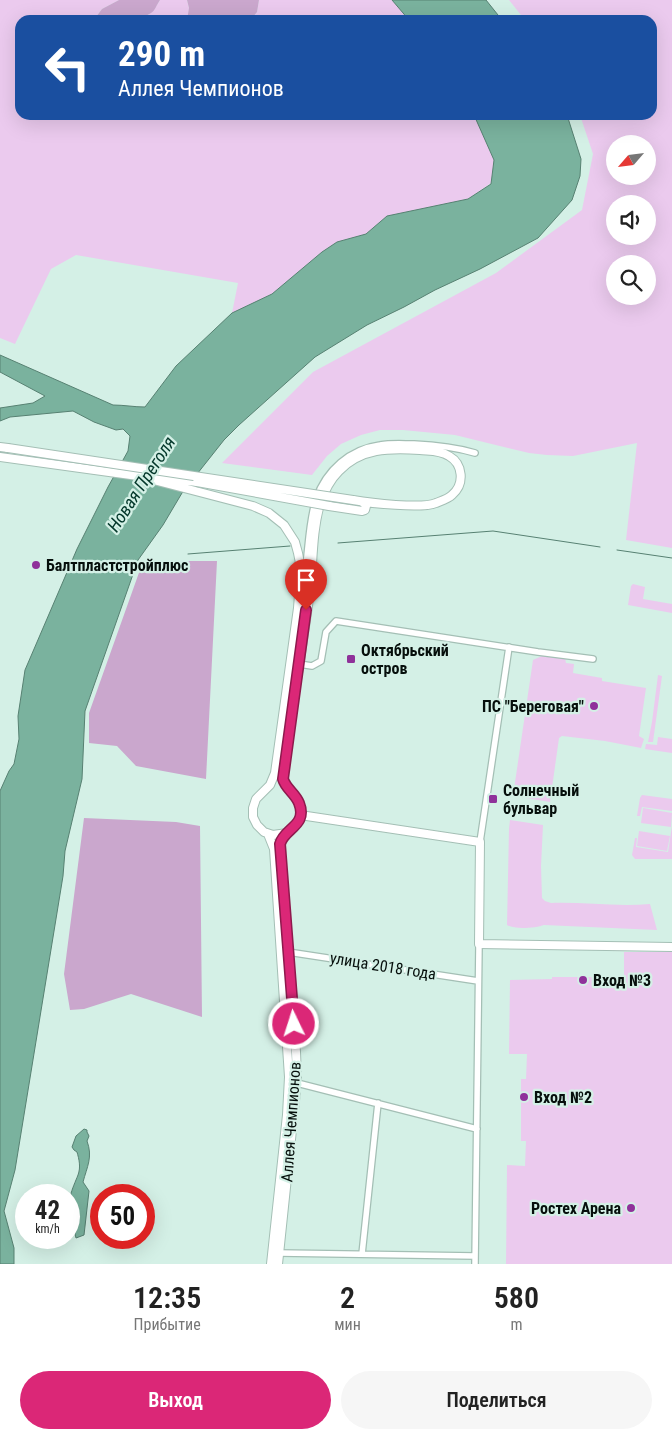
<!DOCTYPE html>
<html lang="ru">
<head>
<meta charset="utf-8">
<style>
  :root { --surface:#fff; --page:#f6f6f6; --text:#222; --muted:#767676; --accent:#db2777 }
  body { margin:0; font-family:"Roboto Condensed",sans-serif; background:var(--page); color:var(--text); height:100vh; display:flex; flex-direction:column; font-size:19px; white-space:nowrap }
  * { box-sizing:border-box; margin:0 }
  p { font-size:16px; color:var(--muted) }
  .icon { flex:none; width:28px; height:28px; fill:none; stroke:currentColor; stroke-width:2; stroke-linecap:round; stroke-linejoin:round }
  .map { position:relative; height:1264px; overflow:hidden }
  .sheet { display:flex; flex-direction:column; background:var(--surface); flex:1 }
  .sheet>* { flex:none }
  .banner { position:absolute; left:15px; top:15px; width:642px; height:105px; border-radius:15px; box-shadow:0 5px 20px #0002; background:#1a4fa0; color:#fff; overflow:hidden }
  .needle { width:32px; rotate:242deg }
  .controls { position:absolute; left:606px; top:135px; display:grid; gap:10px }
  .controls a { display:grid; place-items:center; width:50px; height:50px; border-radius:50%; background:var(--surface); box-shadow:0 5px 20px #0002; font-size:25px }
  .speed { position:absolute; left:15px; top:1184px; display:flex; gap:10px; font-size:25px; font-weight:700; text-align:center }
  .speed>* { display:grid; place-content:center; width:65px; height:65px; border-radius:50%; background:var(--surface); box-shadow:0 5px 20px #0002; line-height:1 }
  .speed small { font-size:12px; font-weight:400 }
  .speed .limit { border:8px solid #d22; background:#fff; color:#111 }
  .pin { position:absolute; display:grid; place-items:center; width:42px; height:42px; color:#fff; margin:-51px -21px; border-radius:50% 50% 50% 0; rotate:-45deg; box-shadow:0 0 5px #0007 }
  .pin .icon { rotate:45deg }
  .me { position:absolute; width:55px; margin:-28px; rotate:356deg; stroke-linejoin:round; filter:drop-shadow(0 0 4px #0008) }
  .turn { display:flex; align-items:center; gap:18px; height:105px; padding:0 20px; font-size:22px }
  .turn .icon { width:65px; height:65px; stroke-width:2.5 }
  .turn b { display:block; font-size:35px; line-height:42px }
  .eta { display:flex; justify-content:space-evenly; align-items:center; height:85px; text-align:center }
  .eta b { font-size:30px; font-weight:600; line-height:35px }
  .button { display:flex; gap:10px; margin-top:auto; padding:10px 20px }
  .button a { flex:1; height:58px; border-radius:30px; background:var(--accent); color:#fff; font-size:20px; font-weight:600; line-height:58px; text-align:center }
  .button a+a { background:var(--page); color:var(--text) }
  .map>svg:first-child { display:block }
</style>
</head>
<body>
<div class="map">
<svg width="672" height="1264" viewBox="0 0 672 1264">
  <rect width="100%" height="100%" fill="#d4f0e6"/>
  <!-- green -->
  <path fill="#ebcaee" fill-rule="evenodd" d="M0 0H119L102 9 96 17 98 20H20V115H474L494 160 491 183 468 199 387 216 366 234 337 242 322 252 272 294 232 313 238 283 76 255 51 269 15 344 0 338Z
    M160 0H187L189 8 188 19 125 20C146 14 148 21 160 0Z
    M259 0H392L409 20H250L257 12Z
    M509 0H672V548L626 540 637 443 573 456 547 455 529 453 455 435 403 430H380L361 435 341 444 327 456 312 475 222 463 313 372 496 273 582 210 593 154 580 115H652V20H525ZM615 144H648V176H615ZM615 204H648V236H615ZM615 264H648V296H615Z
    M633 584 645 587 643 599 672 604V613L628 605 631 586Z
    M542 656 565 658 566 663 574 664 573 673 602 678V681L646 688 639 736 644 739 641 748 605 741 562 736 559 738 550 802 513 796 533 660Z
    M658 675 662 676 653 742H648L652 722Z
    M658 737 672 739V753L645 749 646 744 657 745Z
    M642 795 672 799V811L642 807 640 816H637L640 798Z
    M643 808 672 813 671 827 641 823Z
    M510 820 543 825 541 866 542 898 545 901 551 903C584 902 617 907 650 904L657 930 544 925C536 928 514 930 507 925L509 829Z
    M672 826V859H635L632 855 635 838H637L636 847 668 852Z
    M639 831 670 836 667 851 637 846Z
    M624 952H672V1264H506L507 1165 525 1166 526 1141H521V1079H526L527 1054H509L510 980 552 979V977H614V981H624Z"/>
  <!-- forest -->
  <path fill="#caa7cd" d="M119 0H160C157 4 155 11 151 13 139 21 112 20 98 20L96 17 102 9Z
    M187 0H259L257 12 250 20H187L189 8Z
    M169 561H217L206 779 136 766 117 746 89 743V713L141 567Z
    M84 818 176 822 200 826 202 1017 131 994 84 1009 70 1010 64 974Z"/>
  <!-- water -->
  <path fill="#7ab29e" stroke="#578172" d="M392 0H486L502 20H409Z
    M474 115H567L581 159 580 176 572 200 538 238 480 269 435 290 404 307 367 325 315 357 239 425 224 440 182 493 163 525 138 560 85 711 82 779 65 851 63 876 15 1170 4 1211 14 1248V1264H0V791L9 771 14 764 19 739 18 716 25 670 77 549 108 487 128 451 130 436 123 429 116 430 94 422 73 411 10 417 0 421V408L33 403 45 396 0 372V355L113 405C124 405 134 407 145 407L176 366 232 313 272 294 322 252 337 242 366 234 387 216 468 199 491 184 494 160Z
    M84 1129 87 1130V1132L89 1136 87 1141C93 1157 87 1167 83 1182L89 1191 84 1235 76 1238 73 1226 74 1217C64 1204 73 1188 78 1175 81 1167 79 1159 77 1152L74 1150 72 1147 76 1136Z"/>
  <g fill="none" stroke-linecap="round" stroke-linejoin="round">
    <!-- stream -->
    <path stroke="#578172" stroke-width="1" d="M338 543 493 531 600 547
      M617 550 672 558
      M188 554 290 546"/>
    <defs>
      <path id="minor" d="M302 589C309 560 307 528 316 499 326 470 350 449 380 445 391 443 403 444 414 444 435 445 455 447 475 453
        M299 664 312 666 321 661 326 632 336 621 538 652 593 659
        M480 842 509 647
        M288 952 478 981
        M297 1083 477 1129
        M279 1253 475 1256
        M362 1254 378 1103
        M475 1264 479 944"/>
      <path id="secondary" d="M0 447 8 448
        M0 457 138 476 253 506 269 513 284 525 295 542 298 553 301 568 298 608 275 773 270 785 256 799 253 808V817L257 825 264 832 273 835 287 833
        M159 477 197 482
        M329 506 362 511 365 510 366 506 364 503 362 502
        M300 815 480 842 479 944 672 947
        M268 834 274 849 289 1077 287 1115 271 1264
        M278 1264 295 1101 297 1077 296 1052 280 844C283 832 297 829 300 816 304 796 282 792 283 774 291 713 302 652 310 591 313 562 312 532 320 504 324 492 330 480 339 471 361 448 389 448 420 450 429 451 440 450 449 456 463 464 465 484 452 495 448 499 441 501 436 503 422 509 370 503 353 500"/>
    </defs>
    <!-- minor casing -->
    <use href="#minor" stroke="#a4bfb5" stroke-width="8"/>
    <!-- secondary casing -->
    <use href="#secondary" stroke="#a4bfb5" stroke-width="10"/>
    <!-- minor -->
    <use href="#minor" stroke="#fff" stroke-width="5.5"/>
    <!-- secondary -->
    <use href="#secondary" stroke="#fff" stroke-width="8"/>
    <defs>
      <path id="secondary-bridge" d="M8 448 353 500
        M197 482 329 506"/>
    </defs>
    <!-- secondary-bridge casing -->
    <use href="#secondary-bridge" stroke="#a4bfb5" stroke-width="10" stroke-linecap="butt"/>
    <!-- secondary-bridge -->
    <use href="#secondary-bridge" stroke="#fff" stroke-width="8"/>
  </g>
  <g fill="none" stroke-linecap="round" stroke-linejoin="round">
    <defs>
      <path id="route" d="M294 1024 280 844C284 828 308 826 299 803 295 793 286 789 283 779L306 610"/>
    </defs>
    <!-- route casing -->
    <use href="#route" stroke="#8e194d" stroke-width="12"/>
    <!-- route -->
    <use href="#route" stroke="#db2777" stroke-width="9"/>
  </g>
  <!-- markers -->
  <g fill="#8f319a" stroke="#d4f0e6" stroke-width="2">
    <circle cx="36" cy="565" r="5"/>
    <rect x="346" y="654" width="10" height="10" rx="2.5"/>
    <circle cx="594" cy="706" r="5"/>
    <rect x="488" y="794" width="10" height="10" rx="2.5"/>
    <circle cx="583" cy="980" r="5"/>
    <circle cx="524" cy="1097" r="5"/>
    <circle cx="631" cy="1208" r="5"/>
  </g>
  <g text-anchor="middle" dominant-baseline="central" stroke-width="4.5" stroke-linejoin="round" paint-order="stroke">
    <!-- poi labels -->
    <g font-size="16" font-weight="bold" fill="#060f0c" stroke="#d4f0e6" text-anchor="start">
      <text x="46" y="565">Балтпластстройплюс</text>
      <text x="361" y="650">Октябрьский<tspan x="361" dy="18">остров</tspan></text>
      <text x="584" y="706" text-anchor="end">ПС "Береговая"</text>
      <text x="503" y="790">Солнечный<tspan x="503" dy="18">бульвар</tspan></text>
      <text x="593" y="980">Вход №3</text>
      <text x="534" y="1097">Вход №2</text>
      <text x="621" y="1208" text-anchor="end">Ростех Арена</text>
    </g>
    <!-- street labels -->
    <g font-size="16" fill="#060f0c" stroke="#d4f0e6">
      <text transform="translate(383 966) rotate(9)">улица 2018 года</text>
      <text transform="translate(291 1122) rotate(-86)">Аллея Чемпионов</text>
    </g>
    <!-- water labels -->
    <g font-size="18" font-style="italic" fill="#03372a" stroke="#d4f0e6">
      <text transform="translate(141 484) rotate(-57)">Новая Преголя</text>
    </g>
  </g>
</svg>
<div class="controls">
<a><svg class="needle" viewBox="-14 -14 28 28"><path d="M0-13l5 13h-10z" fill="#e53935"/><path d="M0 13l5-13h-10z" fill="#767676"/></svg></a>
<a><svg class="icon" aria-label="sound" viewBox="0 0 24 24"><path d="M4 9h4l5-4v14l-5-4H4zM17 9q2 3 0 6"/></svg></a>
<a><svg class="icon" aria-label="search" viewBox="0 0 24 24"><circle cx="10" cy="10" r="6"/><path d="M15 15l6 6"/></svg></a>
</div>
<div class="speed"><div>42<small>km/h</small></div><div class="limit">50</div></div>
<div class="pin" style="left:306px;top:610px;background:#d93025"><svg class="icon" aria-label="arrive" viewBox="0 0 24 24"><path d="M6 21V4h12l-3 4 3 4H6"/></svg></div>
<svg class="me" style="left:294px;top:1024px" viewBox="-20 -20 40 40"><circle r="17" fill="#db2777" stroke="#fff" stroke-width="3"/><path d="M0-11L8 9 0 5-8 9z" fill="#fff"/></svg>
<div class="banner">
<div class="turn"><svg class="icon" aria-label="left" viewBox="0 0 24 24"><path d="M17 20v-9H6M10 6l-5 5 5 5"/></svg><div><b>290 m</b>Аллея Чемпионов</div></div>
</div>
</div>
<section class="sheet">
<div class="eta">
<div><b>12:35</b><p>Прибытие</p></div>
<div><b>2</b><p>мин</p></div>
<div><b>580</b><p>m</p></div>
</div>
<div class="button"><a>Выход</a><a>Поделиться</a></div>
</section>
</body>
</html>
